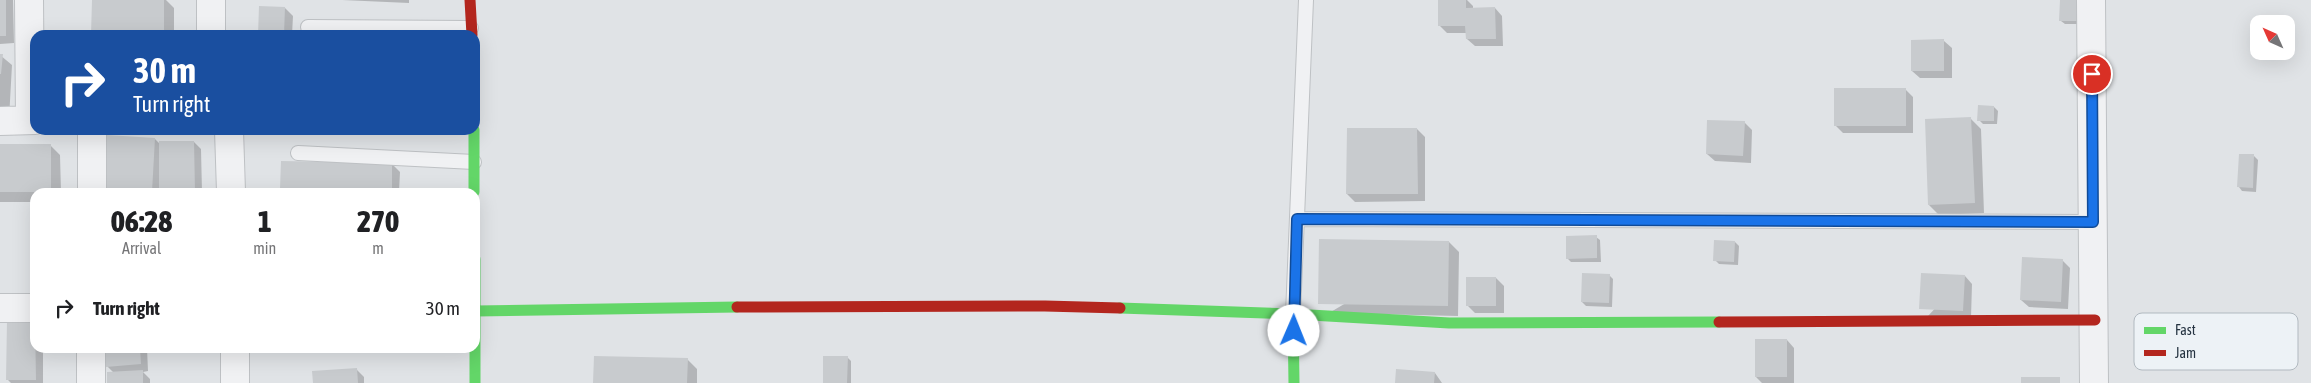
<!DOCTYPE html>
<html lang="en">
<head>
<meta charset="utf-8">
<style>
  :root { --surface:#fff; --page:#f6f6f6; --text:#202124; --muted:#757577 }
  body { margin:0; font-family:"Asap Condensed",sans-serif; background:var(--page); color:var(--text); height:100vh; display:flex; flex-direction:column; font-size:19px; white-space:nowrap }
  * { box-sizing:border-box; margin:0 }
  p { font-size:16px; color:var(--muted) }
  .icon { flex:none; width:28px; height:28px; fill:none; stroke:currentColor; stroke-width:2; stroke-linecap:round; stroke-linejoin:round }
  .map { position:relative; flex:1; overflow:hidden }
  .side { position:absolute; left:30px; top:188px; width:450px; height:165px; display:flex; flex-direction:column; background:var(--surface); border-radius:15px; box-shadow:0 5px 20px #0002 }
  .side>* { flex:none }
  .banner { position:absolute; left:30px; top:30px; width:450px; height:105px; border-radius:15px; box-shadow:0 5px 20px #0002; background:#1a4fa0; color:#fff; overflow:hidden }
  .needle { width:32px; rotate:315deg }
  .tools { position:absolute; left:2250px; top:15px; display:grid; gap:10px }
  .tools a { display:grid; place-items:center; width:45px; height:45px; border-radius:10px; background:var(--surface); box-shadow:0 5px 20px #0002; font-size:25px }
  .pin { position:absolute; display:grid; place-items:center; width:42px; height:42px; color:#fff; margin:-21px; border:2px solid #fff; border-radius:50%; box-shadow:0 1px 5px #0007 }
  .me { position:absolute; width:55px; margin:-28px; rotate:1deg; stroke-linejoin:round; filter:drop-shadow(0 0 4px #0008) }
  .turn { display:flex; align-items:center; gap:18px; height:105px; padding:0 20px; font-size:22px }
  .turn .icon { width:65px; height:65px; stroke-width:2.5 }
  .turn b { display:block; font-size:35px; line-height:42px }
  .eta { display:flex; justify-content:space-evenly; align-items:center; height:85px; text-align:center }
  .eta b { font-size:30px; font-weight:800; line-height:35px }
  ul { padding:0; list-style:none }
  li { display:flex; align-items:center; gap:15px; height:70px; padding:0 20px }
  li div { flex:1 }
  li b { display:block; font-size:19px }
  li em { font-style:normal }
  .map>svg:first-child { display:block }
</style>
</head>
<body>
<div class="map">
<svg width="2311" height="383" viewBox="0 0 2311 383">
  <rect width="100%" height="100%" fill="#e0e3e6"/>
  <!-- shadow -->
  <path fill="#0003" d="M0 0H13L14 43 0 44Z
    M93 0H166L174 8V35H92Z
    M342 0H409V3Z
    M1439 0H1467L1473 6V9L1495 8 1502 16 1503 46H1475L1467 39V33H1447L1439 25Z
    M2061 0 2081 24H2065L2061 21Z
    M285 8 293 16 292 35H260Z
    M1944 41 1952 48V78H1920L1912 71Z
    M0 55 12 65 9 119 0 118Z
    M1906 90 1913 97V133H1843L1835 125Z
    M1994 107 1998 111 1997 124H1983L1979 120Z
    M1971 119 1981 129 1984 213 1939 215 1929 205Z
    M1744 122 1752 130 1751 163 1715 161 1707 154Z
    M1417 129 1425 137V201L1355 202 1347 194Z
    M155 139 160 144 194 142 201 149 202 192H105Z
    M50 145 60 155 61 192H35V202H0V146Z
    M2254 156 2258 160 2256 192 2242 191 2239 187Z
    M392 164 400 172 399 192H285L281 189Z
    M1596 237 1600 240 1601 262H1571L1567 258Z
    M1449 242 1459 252 1458 316 1329 313Z
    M1735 242 1739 246 1738 265 1719 264 1715 260Z
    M2062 260 2070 268 2068 309 2029 307 2021 300Z
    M1609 275 1613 279 1612 307 1586 306 1582 302Z
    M1965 276 1972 284 1971 318 1928 316Z
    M1496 278 1504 286V313H1475L1468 306Z
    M1787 340 1794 348V383H1762L1756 377Z
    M35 348H43V383H11L8 380Z
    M106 348H147L148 371 143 372 150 379V383H108L114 373 107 366Z
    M847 357 851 361V383H824Z
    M687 359 697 369V383H595Z
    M356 369 364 377V383H314Z
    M1435 373 1442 383H1396Z"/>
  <!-- building -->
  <path fill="#c8cbce" d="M0 0H6V36H0Z
    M92 0H164V35H91Z
    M1438 0H1466V8L1495 7 1496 39H1466L1465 26H1438Z
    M2060 0H2078V21H2059Z
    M259 6 285 7 284 35H258Z
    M1944 39V71H1911V40Z
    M0 54H3L1 74H0Z
    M1834 88H1906V126H1834Z
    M1978 105 1994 106V121H1977Z
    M1971 117 1975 203 1928 205 1925 119Z
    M1707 120 1745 121 1743 156 1706 154Z
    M1347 128H1417L1418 194H1346Z
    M107 135 155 138 152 192H103Z
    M159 141H194L195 192H159Z
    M0 144H51V192H0Z
    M2239 154H2254L2253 188 2237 187Z
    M281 161 392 163V190L280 189Z
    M1597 235V258L1566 259V236Z
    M1319 239 1449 241 1448 306 1318 304Z
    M1714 240 1735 241 1734 262 1713 261Z
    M2022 257 2063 259 2061 302 2020 300Z
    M1582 273 1610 274 1609 303 1581 302Z
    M1921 273 1965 275 1963 311 1919 309Z
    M1466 277H1496V306H1466Z
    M7 320H35L36 380H6Z
    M1755 339H1787V377H1755Z
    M104 348H140L141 364 106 367Z
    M594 356 688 358 687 383H593Z
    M823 356H848L847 383H823Z
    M357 368 358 383H313L312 371Z
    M1396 369 1435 372 1434 383H1395Z
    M143 370V383H107V372Z
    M2021 377H2060V383H2021Z"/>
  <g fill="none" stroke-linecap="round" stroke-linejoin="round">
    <defs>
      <path id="lane" d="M308 27 471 28
        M298 153 474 162
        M1297 219 2093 222
        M1293 314 1306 0"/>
      <path id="street" d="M29 0 30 120
        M2091 0 2094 383
        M211 35V0
        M0 121 35 120
        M229 130 231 192
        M92 192V130
        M0 308H35
        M235 348V383
        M91 383V348"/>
    </defs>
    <!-- lane casing -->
    <use href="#lane" stroke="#bec1c4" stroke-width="16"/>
    <!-- street casing -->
    <use href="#street" stroke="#bec1c4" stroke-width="30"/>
    <!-- lane -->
    <use href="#lane" stroke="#f0f1f3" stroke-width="14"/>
    <!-- street -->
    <use href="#street" stroke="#f0f1f3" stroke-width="28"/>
    <!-- fast -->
    <path stroke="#63d668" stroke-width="11" d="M474 130V192
      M475 259V383
      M1120 308 1293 314 1294 383
      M476 311 737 307
      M1293 314 1449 323 1719 322"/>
    <!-- jam -->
    <path stroke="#b3261e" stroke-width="11" d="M470 0 472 35
      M737 307 1045 306 1120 308
      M1719 322 2095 320"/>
  </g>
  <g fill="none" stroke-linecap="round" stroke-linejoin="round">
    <defs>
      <path id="route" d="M1294 331 1297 219 2093 222 2092 74"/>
    </defs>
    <!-- route casing -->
    <use href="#route" stroke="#114b97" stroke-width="12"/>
    <!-- route -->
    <use href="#route" stroke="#1a73e8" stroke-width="9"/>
  </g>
  <!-- legend -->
  <rect x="2134" y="313" width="164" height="57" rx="8" fill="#edf2f6" stroke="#b1b9c0" stroke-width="1"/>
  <rect x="2144" y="327" width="22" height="7" fill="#63d668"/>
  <rect x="2144" y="350" width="22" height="6" fill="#b3261e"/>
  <g font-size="14" fill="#253341">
    <text x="2175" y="335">Fast</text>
    <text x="2175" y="358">Jam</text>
  </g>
</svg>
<div class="tools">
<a><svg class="needle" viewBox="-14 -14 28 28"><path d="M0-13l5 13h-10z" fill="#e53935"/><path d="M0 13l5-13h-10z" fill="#757577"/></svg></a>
</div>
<div class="pin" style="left:2092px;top:74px;background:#d93025"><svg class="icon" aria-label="arrive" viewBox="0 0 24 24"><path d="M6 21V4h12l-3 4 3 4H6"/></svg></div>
<svg class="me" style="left:1294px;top:331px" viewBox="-20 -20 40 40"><circle r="19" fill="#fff"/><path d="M0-13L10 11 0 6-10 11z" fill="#1a73e8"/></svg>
<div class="banner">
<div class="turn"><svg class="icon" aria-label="right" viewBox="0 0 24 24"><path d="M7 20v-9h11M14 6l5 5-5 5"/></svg><div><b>30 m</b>Turn right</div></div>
</div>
<section class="side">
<div class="eta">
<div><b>06:28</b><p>Arrival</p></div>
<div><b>1</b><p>min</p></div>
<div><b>270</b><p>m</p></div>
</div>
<ul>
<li><svg class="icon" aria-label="right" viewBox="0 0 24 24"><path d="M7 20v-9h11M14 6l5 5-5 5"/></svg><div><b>Turn right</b></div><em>30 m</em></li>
</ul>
</section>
</div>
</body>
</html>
